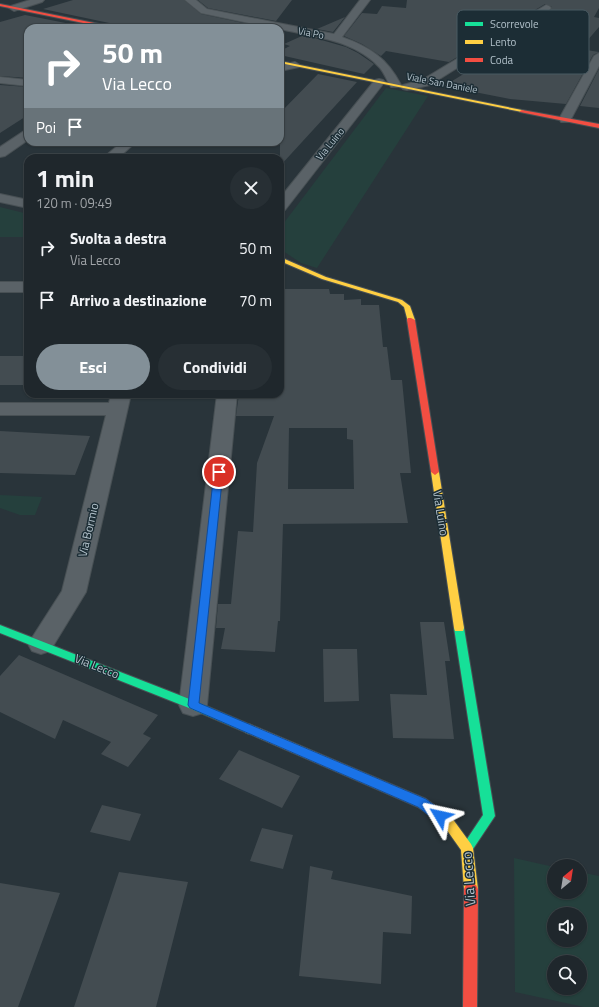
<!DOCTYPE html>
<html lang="it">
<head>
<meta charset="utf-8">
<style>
  :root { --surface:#1f272c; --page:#272f34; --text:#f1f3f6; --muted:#a1a5a9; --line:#3c4448; --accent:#839098 }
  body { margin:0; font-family:"Titillium Web",sans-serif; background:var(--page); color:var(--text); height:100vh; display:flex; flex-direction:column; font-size:15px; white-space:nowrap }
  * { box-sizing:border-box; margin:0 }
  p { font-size:13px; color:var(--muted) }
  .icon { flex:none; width:22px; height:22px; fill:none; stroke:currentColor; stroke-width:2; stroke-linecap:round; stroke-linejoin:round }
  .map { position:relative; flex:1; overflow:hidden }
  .details { position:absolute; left:24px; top:154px; width:260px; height:244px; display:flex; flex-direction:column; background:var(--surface); border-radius:12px; box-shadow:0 1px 3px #0004,0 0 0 1px var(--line) }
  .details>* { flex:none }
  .guide { position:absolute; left:24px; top:24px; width:260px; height:122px; border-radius:12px; box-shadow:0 1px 3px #0004,0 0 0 1px var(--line); background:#839098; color:#fff; overflow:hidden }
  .needle { width:26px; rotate:30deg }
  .fabs { position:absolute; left:547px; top:859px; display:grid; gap:8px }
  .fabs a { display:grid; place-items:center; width:40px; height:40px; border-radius:50%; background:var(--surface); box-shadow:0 1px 3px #0004,0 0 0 1px var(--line); font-size:20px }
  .pin { position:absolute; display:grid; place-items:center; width:34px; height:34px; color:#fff; margin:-17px; border:2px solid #fff; border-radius:50%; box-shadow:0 1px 4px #0007 }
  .me { position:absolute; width:44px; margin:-22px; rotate:306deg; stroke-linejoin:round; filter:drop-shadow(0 0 3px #0008) }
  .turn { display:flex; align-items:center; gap:14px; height:84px; padding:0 12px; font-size:18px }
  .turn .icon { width:52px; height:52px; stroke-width:2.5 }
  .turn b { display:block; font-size:28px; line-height:34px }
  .then { display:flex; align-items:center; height:38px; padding:0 12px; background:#0003; gap:8px; font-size:15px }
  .round { display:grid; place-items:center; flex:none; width:42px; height:42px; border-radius:21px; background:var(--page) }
  .headline { display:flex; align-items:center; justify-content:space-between; height:68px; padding:0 12px }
  h1 { font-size:24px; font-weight:700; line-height:30px }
  .primary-button { display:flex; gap:8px; margin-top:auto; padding:8px 12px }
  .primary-button a { flex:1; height:46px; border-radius:24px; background:var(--accent); color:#fff; font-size:16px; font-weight:700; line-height:46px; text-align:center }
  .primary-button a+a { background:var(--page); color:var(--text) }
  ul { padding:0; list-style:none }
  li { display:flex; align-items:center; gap:12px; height:52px; padding:0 12px }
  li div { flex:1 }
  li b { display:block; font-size:15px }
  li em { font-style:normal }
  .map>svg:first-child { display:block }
</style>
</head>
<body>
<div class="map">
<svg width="599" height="1007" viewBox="0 0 599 1007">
  <rect width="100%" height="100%" fill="#29343a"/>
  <!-- green -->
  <path fill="#25403d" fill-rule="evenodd" d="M386 88 428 96 317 268 301 263 280 249V228Z
    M0 207 28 214V237H0Z
    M0 495 42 497 35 515H20L0 508Z
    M514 858 554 867V892H580V872L599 876V1007H584L515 992ZM554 914H580V940H554ZM554 962H580V988H554Z"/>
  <!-- building -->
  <path fill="#434c51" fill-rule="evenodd" d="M73 0H184L201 14 266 28H120L114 24 43 9Z
    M198 0H292L276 21 208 8Z
    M407 0H599V8L594 17 599 18V27L580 49 599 52 593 55 566 104 510 99 444 86 475 67 465 65 550 11 552 7 545 4 449 62 386 51 381 56 362 44 344 36 362 13 377 14 382 6 406 8Z
    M25 15 91 28H28V78L0 76V22Z
    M345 17 333 32 317 29Z
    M304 35 346 47 358 53 374 64 364 74 280 55V51L290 46 284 44Z
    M599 69V108L580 106Z
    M318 74 357 82 280 166V113Z
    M0 85 28 87V115L0 133Z
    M280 289H329L330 294H344V300L361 299V305H379L383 347H387L391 380H402L411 473H400L408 523 283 524 280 621H278L275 652 221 649 225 628H216L218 604H231L238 531 253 532 257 463 274 416H236L239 394H280ZM289 428H347V439L353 440 354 489H288Z
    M0 356H28V385H0Z
    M0 431 90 436 75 475 0 473Z
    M420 622H444L450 661H445L454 739 393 738 390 694 427 695Z
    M323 649H357L359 701 324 702Z
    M19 655 158 715 143 734 151 738 128 767 101 754 111 742 63 720 55 739 0 712V676Z
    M239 750 300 776 282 808 219 779Z
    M102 805 141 814 130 841 90 832Z
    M262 828 293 835 283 869 250 861Z
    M310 866 333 871 331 879 412 896 411 934 383 932 381 984 299 976Z
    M119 872 188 882 156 1007H74Z
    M0 883 60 893 18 1007H0Z"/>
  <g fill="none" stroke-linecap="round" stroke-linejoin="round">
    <defs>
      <path id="street" d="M30 0H44L42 2 14 11 9 8 11 6Z
        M185 0H196L207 9 334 34 360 0H370L342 37C370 47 387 58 401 85L399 87H391C387 81 385 74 380 68 355 40 315 37 280 29V28H273L201 13Z
        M546 5 549 6 551 8 549 10 430 85 407 90 403 89 401 87 403 85 422 80Z
        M599 53V66L571 119 569 122H561L559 119 594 56Z
        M295 62 300 65 299 67 280 71V65Z
        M0 77 28 80V86L0 83Z
        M379 79 383 80 385 82 383 84 285 210 280 211V198L375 80Z
        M28 130V140L5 156 0 157V147L24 131Z
        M122 142H136L118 158H103Z
        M0 194 28 200V208L0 202Z
        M0 282H28V292H0Z
        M111 394H131L86 592 50 651 41 654 32 651 28 644 62 591 106 415H0V403H109Z
        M217 394H237L207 705 203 713 193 716 183 713 179 705Z"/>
      <path id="fast" d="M459 624 463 625 464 628 495 816 471 852 467 854 463 852 461 848 483 815 454 628 455 625Z
        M0 625 197 702 253 726 255 729 253 732 249 734 245 732 189 708 0 633Z"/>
      <path id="slow" d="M280 61 522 110 524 111 522 112 280 63Z
        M280 257 326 277 402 300 410 306 415 320 411 322H408L404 307 398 302 322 279 280 261Z
        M435 469 439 472 464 628 463 631H455L454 628 431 472Z
        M249 724 426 799 452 818 471 844 473 848 478 889 476 893 471 895 466 893 464 889 461 850 444 826 418 807 245 732 243 729 245 726Z"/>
      <path id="jam" d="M0 4 114 27 116 28H108L0 6Z
        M522 110 599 124V128L520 112V111Z
        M408 318H411L415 320 439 472 435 475 431 472 407 320Z
        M471 883 476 885 478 889 477 1007H463L464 889 466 885Z"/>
    </defs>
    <!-- street casing -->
    <use href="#street" stroke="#485054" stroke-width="2"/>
    <!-- fast casing -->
    <use href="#fast" stroke="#485054" stroke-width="2"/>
    <!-- slow casing -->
    <use href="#slow" stroke="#485054" stroke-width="2"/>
    <!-- jam casing -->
    <use href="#jam" stroke="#485054" stroke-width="2"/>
    <!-- street -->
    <use href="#street" fill="#5a6267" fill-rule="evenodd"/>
    <!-- fast -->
    <use href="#fast" fill="#16e098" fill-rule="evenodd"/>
    <!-- slow -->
    <use href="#slow" fill="#ffcf43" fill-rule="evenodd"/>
    <!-- jam -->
    <use href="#jam" fill="#f24e42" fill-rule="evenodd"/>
  </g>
  <!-- route -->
  <path fill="#1a73e8" stroke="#114b97" d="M219 469 223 472 199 703 426 799 444 812 446 816 444 820C435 823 425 812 418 807L190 708 188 705 214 472Z"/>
  <g text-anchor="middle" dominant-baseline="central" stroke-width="3" stroke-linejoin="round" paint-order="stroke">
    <!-- far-street labels -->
    <g font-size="10" fill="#b3c2cb" stroke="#1c2d35">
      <text transform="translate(311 33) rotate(11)">Via Po</text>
      <text transform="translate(442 83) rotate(11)">Viale San Daniele</text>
      <text transform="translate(330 144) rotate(-51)">Via Luino</text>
    </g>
    <!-- street labels -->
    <g font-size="12" fill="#b3c2cb" stroke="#1c2d35">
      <text transform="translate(441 513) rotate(81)">Via Luino</text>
      <text transform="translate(88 530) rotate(-77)">Via Bormio</text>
      <text transform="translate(97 666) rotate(22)">Via Lecco</text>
    </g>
    <!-- near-street labels -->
    <g font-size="14" fill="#b3c2cb" stroke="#1c2d35">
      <text transform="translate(468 879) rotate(-94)">Via Lecco</text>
    </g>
  </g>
  <!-- legend -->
  <rect x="457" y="10" width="132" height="64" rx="6" fill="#1c2d35" stroke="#495a62" stroke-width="1"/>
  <rect x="465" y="22" width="18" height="4" fill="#16e098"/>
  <rect x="465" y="40" width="18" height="4" fill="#ffcf43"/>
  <rect x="465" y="58" width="18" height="4" fill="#f24e42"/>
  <g font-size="11" fill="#b3c2cb">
    <text x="490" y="28">Scorrevole</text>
    <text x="490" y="46">Lento</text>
    <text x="490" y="64">Coda</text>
  </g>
</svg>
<div class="fabs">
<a><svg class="needle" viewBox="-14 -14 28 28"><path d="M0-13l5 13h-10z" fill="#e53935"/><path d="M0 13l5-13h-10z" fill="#a1a5a9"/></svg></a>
<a><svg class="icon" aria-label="sound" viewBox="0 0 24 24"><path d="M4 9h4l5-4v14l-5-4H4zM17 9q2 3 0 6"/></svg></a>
<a><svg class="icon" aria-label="search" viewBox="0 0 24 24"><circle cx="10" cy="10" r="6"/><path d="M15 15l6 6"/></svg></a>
</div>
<div class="pin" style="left:219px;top:472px;background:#d93025"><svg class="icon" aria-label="arrive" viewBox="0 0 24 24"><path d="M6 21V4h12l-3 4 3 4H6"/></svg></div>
<svg class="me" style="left:440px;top:816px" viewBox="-20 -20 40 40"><path d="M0-17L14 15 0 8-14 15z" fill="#1a73e8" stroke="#fff" stroke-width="4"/></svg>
<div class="guide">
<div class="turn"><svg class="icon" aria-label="right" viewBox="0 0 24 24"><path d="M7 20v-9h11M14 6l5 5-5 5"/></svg><div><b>50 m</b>Via Lecco</div></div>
<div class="then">Poi<svg class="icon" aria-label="arrive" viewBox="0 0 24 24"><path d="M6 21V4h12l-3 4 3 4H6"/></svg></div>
</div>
<section class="details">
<div class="headline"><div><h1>1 min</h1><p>120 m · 09:49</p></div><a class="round"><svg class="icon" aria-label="close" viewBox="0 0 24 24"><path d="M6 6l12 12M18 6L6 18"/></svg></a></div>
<ul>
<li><svg class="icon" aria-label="right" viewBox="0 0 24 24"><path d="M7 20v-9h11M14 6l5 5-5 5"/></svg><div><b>Svolta a destra</b><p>Via Lecco</p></div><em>50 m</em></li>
<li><svg class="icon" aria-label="arrive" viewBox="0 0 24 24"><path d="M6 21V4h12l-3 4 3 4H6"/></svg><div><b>Arrivo a destinazione</b></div><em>70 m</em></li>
</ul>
<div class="primary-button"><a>Esci</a><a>Condividi</a></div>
</section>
</div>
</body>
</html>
